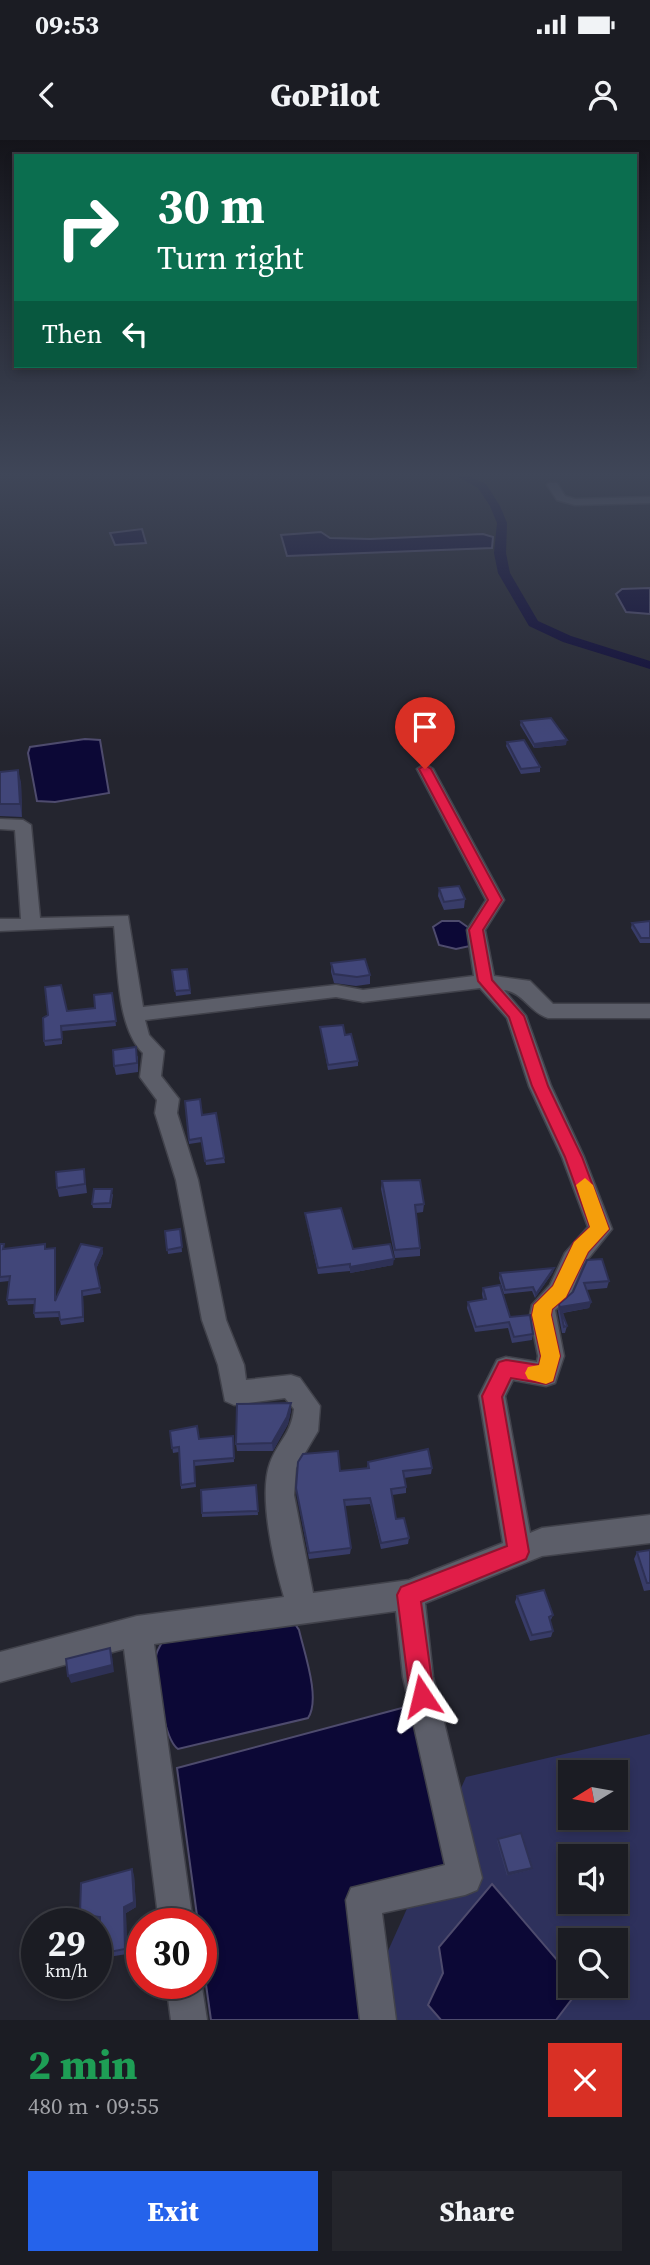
<!DOCTYPE html>
<html lang="en">
<head>
<meta charset="utf-8">
<style>
  :root { --surface:#1b1c23; --page:#24252b; --text:#f1f3f6; --muted:#a0a1a6; --line:#393a41; --accent:#2563eb }
  body { margin:0; font-family:"Source Serif 4",serif; background:var(--page); color:var(--text); height:100vh; display:flex; flex-direction:column; font-size:26px; white-space:nowrap }
  * { box-sizing:border-box; margin:0 }
  p { font-size:23px; color:var(--muted) }
  .icon { flex:none; width:38px; height:38px; fill:none; stroke:currentColor; stroke-width:2; stroke-linecap:round; stroke-linejoin:round }
  .map { position:relative; height:1880px; overflow:hidden }
  .panel { display:flex; flex-direction:column; background:var(--surface); flex:1 }
  .panel>* { flex:none }
  .hud { position:absolute; left:14px; top:14px; width:623px; height:214px; border-radius:0px; box-shadow:0 4px 10px #0003,0 0 0 2px var(--line); background:#0b6e4f; color:#fff; overflow:hidden }
  .needle { width:46px; rotate:259deg }
  .fabs { position:absolute; left:558px; top:1620px; display:grid; gap:14px }
  .fabs a { display:grid; place-items:center; width:70px; height:70px; border-radius:0px; background:var(--surface); box-shadow:0 4px 10px #0003,0 0 0 2px var(--line); font-size:35px }
  .speed { position:absolute; left:21px; top:1768px; display:flex; gap:14px; font-size:35px; font-weight:700; text-align:center }
  .speed>* { display:grid; place-content:center; width:91px; height:91px; border-radius:50%; background:var(--surface); box-shadow:0 4px 10px #0003,0 0 0 2px var(--line); line-height:1 }
  .speed small { font-size:18px; font-weight:400 }
  .speed .limit { border:10px solid #d22; background:#fff; color:#111 }
  .pin { position:absolute; display:grid; place-items:center; width:60px; height:60px; color:#fff; margin:-72px -30px; border-radius:50% 50% 50% 0; rotate:-45deg; box-shadow:0 0 7px #0007 }
  .pin .icon { rotate:45deg }
  .me { position:absolute; width:77px; margin:-38px; rotate:350deg; stroke-linejoin:round; filter:drop-shadow(0 0 5px #0008) }
  .turn { display:flex; align-items:center; gap:24px; height:147px; padding:0 28px; font-size:32px }
  .turn .icon { width:91px; height:91px; stroke-width:2.5 }
  .turn b { display:block; font-size:49px; line-height:60px }
  .then { display:flex; align-items:center; height:66px; padding:0 28px; background:#0003; gap:14px; font-size:26px }
  .round { display:grid; place-items:center; flex:none; width:74px; height:74px; border-radius:0px; background:var(--page) }
  .summary { display:flex; align-items:center; justify-content:space-between; height:119px; padding:0 28px }
  h1 { font-size:42px; font-weight:800; line-height:52px; color:#1e9e55 }
  .primary-button { display:flex; gap:14px; margin-top:auto; padding:14px 28px }
  .primary-button a { flex:1; height:80px; border-radius:0px; background:var(--accent); color:#fff; font-size:28px; font-weight:800; line-height:80px; text-align:center }
  .primary-button a+a { background:var(--page); color:var(--text) }
  .status { display:flex; justify-content:space-between; align-items:center; height:49px; padding:0 35px; background:var(--surface); direction:ltr }
  .status svg { height:19px; fill:currentColor }
  header { display:flex; justify-content:space-between; align-items:center; height:91px; padding:0 28px; background:var(--surface); font-size:32px; font-weight:800 }
  .map>svg:first-child { display:block }
</style>
</head>
<body>
<div class="status"><b>09:53</b><svg viewBox="0 0 49 12"><path d="M0 12V9h3v3zM5 12V6h3v6zM10 12V3h3v9zM15 12V0h3v12zM26 1h20v11H26zM47 4h2v5h-2z"/></svg></div>
<header><svg class="icon" aria-label="back" viewBox="0 0 24 24"><path d="M15 5l-7 7 7 7"/></svg>GoPilot<svg class="icon" aria-label="person" viewBox="0 0 24 24"><circle cx="12" cy="8" r="4"/><path d="M4 21q1-7 8-7t8 7"/></svg></header>
<div class="map">
<svg width="650" height="1880" viewBox="0 0 650 1880">
  <rect width="100%" height="100%" fill="#24252f"/>
  <!-- green -->
  <path fill="#2e315c" fill-rule="evenodd" d="M650 1594V1880H357L466 1637ZM570 1633H616V1678H570ZM570 1717H616V1762H570ZM570 1801H616V1846H570Z"/>
  <!-- water -->
  <path fill="#0c0836" stroke="#4e4b6d" stroke-width="2" d="M142 389 146 403 115 405 110 393Z
    M321 392 330 398 370 399 483 394 493 397 492 408 287 416 281 395Z
    M650 448V474L626 472 616 454 622 449Z
    M85 599 100 600 109 653 55 662 37 661 28 613 30 607Z
    M442 781H459L469 788 470 806 456 809 439 805 433 787Z
    M295 1484 299 1490C304 1512 321 1559 308 1578L178 1609C164 1600 154 1534 156 1516 157 1510 160 1506 163 1501Z
    M413 1565 452 1727 351 1753 367 1880H211L201 1809V1783H198L177 1628Z
    M492 1744 570 1835V1846L581 1847 556 1880H441L428 1865 443 1833 439 1807Z"/>
  <g fill="none" stroke-linecap="round" stroke-linejoin="round">
    <!-- canal -->
    <path fill="#0c0836" fill-rule="evenodd" d="M455 335H467L486 344 500 366 507 383 506 413 510 433 538 481 571 496 650 521V529L563 502 529 486 498 433 494 413 497 383 490 366 478 348Z"/>
    <defs>
      <path id="minor" d="M549 343H557L565 356 575 359 650 357V363L575 365 557 360 547 345Z
        M425 624 433 629 504 760 485 790 494 836 530 841 553 864H650V878H548C529 872 524 853 504 850L526 876 551 946 584 1017 612 1089 583 1125 569 1158 555 1170 564 1216 555 1243 546 1246 513 1240 505 1256 530 1393 542 1388 650 1375V1403L542 1416 425 1463 433 1537 482 1738 477 1750 465 1755 382 1773 396 1880H360L346 1760 351 1748 445 1725 403 1537 396 1471 154 1504 193 1783H159L124 1509 0 1542V1512L137 1476 284 1457C274 1423 258 1356 270 1323 278 1301 291 1295 294 1269L285 1258 234 1265 225 1261 218 1225 202 1180 176 1040 155 973 157 960 140 937 143 913C116 887 118 823 114 786L0 791V779H21L15 690 0 689V679L23 680 31 685 40 778 128 776 143 867 336 845 363 850 474 836 467 790 486 760 417 629ZM480 848 507 878 529 946 562 1017 588 1087 565 1113 550 1145 532 1165 530 1175 538 1216 537 1222 506 1217 497 1220 479 1256 503 1403 409 1440 313 1453 294 1355 296 1328 318 1291 320 1266 300 1238 291 1235 246 1240 244 1225 226 1180 198 1040 177 973 179 959 161 936 164 911 149 895 145 880 336 857 363 862Z
        M201 1841 207 1880H171L166 1843Z"/>
    </defs>
    <!-- minor casing -->
    <use href="#minor" stroke="#41424b" stroke-width="3"/>
    <!-- minor -->
    <use href="#minor" fill="#5c5e69" fill-rule="evenodd"/>
  </g>
  <!-- wall -->
  <path fill="#383c68" d="M521 581 566 605 534 608 520 585Z
    M507 602 540 627V632L521 634 506 606Z
    M0 632 21 642 22 677 0 676Z
    M439 748 465 759 464 768 444 770 438 756Z
    M650 781V803H640L631 788 632 783Z
    M331 823 370 835V844L356 846 334 843 331 832Z
    M187 829 191 854 176 856 172 830Z
    M112 853 116 886 62 891V904L45 906 44 901 67 871 95 868Z
    M320 887 345 895 358 921V926L328 930Z
    M138 916V932L116 935 114 926Z
    M185 961 224 1018 225 1023 206 1025 202 1002 189 1004Z
    M84 1029 87 1053 59 1057 57 1048Z
    M382 1041 424 1064 423 1072 416 1073 420 1108V1116L395 1118 381 1049Z
    M113 1054 111 1068H93L92 1064Z
    M305 1073 353 1109 393 1125 350 1133V1131L318 1134 306 1079Z
    M180 1089 182 1112 168 1114 165 1091Z
    M0 1104 5 1109 45 1104 46 1109 56 1113V1158L102 1108 103 1113 96 1129 101 1153 83 1156 84 1182 61 1185 59 1177 35 1178 34 1173 35 1164 8 1165 7 1160 9 1141 0 1142Z
    M587 1120 609 1141 607 1148 586 1150 591 1162 589 1168 563 1173 567 1186 565 1193H562L558 1171 559 1164 573 1152Z
    M553 1132 535 1158 532 1151 504 1154 499 1138 500 1133Z
    M483 1148 510 1177 533 1194 532 1200 512 1203 508 1188 475 1192 467 1168 468 1162 483 1159 482 1154Z
    M291 1263V1270L288 1284 273 1311H237L236 1304Z
    M170 1291 199 1299 233 1296 234 1322 194 1326 196 1347 181 1349 179 1312 173 1313Z
    M368 1322 432 1328 431 1334 404 1338 406 1347V1353L392 1355 396 1379 409 1398 408 1404 381 1409 370 1364 345 1366 351 1408 350 1414 309 1419 297 1355 296 1348 340 1331 367 1328Z
    M256 1345 258 1375 202 1377V1373Z
    M650 1410V1450L644 1451 634 1419 637 1412Z
    M517 1456 553 1475 550 1482 553 1491 551 1497 530 1501 515 1462Z
    M498 1699 530 1730 507 1736 497 1701Z
    M134 1735 136 1767 126 1773 127 1814 102 1818 99 1814 100 1782 82 1779 80 1774Z"/>
  <!-- shaded-wall -->
  <path fill="#2e3155" d="M567 600 566 605 534 608V604Z
    M18 630 21 642 22 677 20 664Z
    M55 1108 56 1113V1166L55 1161Z
    M102 1108 103 1113 96 1129 95 1124Z
    M394 1119 393 1125 350 1133V1127Z
    M554 1128 553 1132 535 1158 536 1154Z
    M591 1162 589 1168 561 1173 560 1167Z
    M291 1263V1270L288 1284 273 1311 272 1303Z
    M110 1508 112 1515 114 1532 71 1543 68 1536Z
    M532 1728 530 1730 507 1736 508 1733Z
    M132 1729 134 1735 136 1767 126 1773 127 1814 125 1809 124 1767Z"/>
  <!-- building -->
  <path fill="#414679" stroke="#2e3155" stroke-width="2" d="M551 578 567 600 534 604 521 581Z
    M524 600 540 627 521 629 507 602Z
    M18 630 20 664H0V632Z
    M459 746 465 759 444 762 439 748Z
    M650 781V798H641L632 783Z
    M365 819 370 835 357 837 334 834 331 823Z
    M187 829 190 850 175 851 172 830Z
    M61 845 67 871 95 868 94 855 112 853 116 881 61 886 62 899 44 901 43 878 48 875 45 847Z
    M343 885 345 895 351 894 358 921 328 925 320 887Z
    M136 907 137 923 114 926 113 910Z
    M200 959 202 975 216 973 224 1018 205 1021 201 998 189 1000 185 961Z
    M84 1029 85 1044 57 1048 56 1032Z
    M420 1040 424 1064 415 1065 420 1108 395 1110 382 1041Z
    M94 1049H112L110 1063 92 1064Z
    M341 1068 353 1109 390 1104 394 1119 350 1127V1124L318 1128 305 1073Z
    M180 1089 182 1107 167 1110 165 1091Z
    M0 1104H4L3 1109 45 1104V1109L55 1108V1161L81 1104 102 1108 95 1124 100 1148 82 1151 83 1177 60 1180 59 1172 34 1173 35 1159 7 1160 10 1136 0 1137Z
    M602 1119 609 1141 584 1143 591 1162 560 1167 567 1186 564 1187 559 1164 573 1152 587 1120Z
    M554 1128 536 1154 533 1147 505 1150 500 1133Z
    M500 1145 510 1177 530 1175 533 1194 514 1197 509 1182 476 1187 468 1162 486 1159 483 1148Z
    M291 1263 287 1277 272 1303 236 1304 237 1264Z
    M197 1286 199 1299 233 1296 234 1318 194 1321 195 1343 181 1345 179 1307 172 1308 170 1291Z
    M428 1309 432 1328 403 1331 406 1347 391 1349 396 1379 404 1378 409 1398 381 1403 370 1358 344 1360 351 1408 309 1413 296 1348 298 1322 303 1314 338 1311 340 1331 369 1328 368 1322Z
    M256 1345 258 1371 202 1373 201 1350Z
    M650 1410V1443H647L637 1412Z
    M544 1450 553 1475 549 1477 553 1491 532 1495 517 1456Z
    M110 1508 112 1525 68 1536 66 1519Z
    M521 1693 532 1728 508 1733 498 1699Z
    M132 1729 134 1762 124 1767 125 1809 99 1814 100 1777 80 1774 81 1743Z"/>
  <!-- sky -->
  <linearGradient id="sky" x2="0" y2="1"><stop stop-color="#14141a"/><stop offset="0.56" stop-color="#3f4658"/><stop offset="1" stop-color="#3f4658" stop-opacity="0"/></linearGradient>
  <rect width="650" height="598" fill="url(#sky)"/>
  <!-- route -->
  <path fill="#e11d48" stroke="#92132f" stroke-width="2" d="M425 625 431 629 502 760 483 790 492 840 524 876 548 946 582 1017 609 1089 588 1112 566 1157 552 1169 551 1175 560 1216 553 1241 546 1244 511 1238 502 1257 529 1412 526 1419 421 1462 434 1556 431 1565 422 1568 414 1565 410 1556 397 1455 401 1447 507 1406 482 1256 499 1222 506 1220 539 1225 541 1216 532 1175 534 1165 553 1146 574 1102 590 1087 565 1017 532 946 509 877 478 841 469 790 488 760 419 629Z"/>
  <!-- slow -->
  <path fill="#f59e0b" d="M585 1038 593 1045 609 1089 588 1112 566 1157 552 1169 551 1175 560 1216 553 1241 546 1244 528 1239 525 1233 528 1227 539 1225 541 1216 532 1175 534 1165 553 1146 574 1102 590 1087 576 1045Z"/>
</svg>
<div class="fabs">
<a><svg class="needle" viewBox="-14 -14 28 28"><path d="M0-13l5 13h-10z" fill="#e53935"/><path d="M0 13l5-13h-10z" fill="#a0a1a6"/></svg></a>
<a><svg class="icon" aria-label="sound" viewBox="0 0 24 24"><path d="M4 9h4l5-4v14l-5-4H4zM17 9q2 3 0 6"/></svg></a>
<a><svg class="icon" aria-label="search" viewBox="0 0 24 24"><circle cx="10" cy="10" r="6"/><path d="M15 15l6 6"/></svg></a>
</div>
<div class="speed"><div>29<small>km/h</small></div><div class="limit">30</div></div>
<div class="pin" style="left:425px;top:629px;background:#d93025"><svg class="icon" aria-label="arrive" viewBox="0 0 24 24"><path d="M6 21V4h12l-3 4 3 4H6"/></svg></div>
<svg class="me" style="left:422px;top:1556px" viewBox="-20 -20 40 40"><path d="M0-17L14 15 0 8-14 15z" fill="#e11d48" stroke="#fff" stroke-width="4"/></svg>
<div class="hud">
<div class="turn"><svg class="icon" aria-label="right" viewBox="0 0 24 24"><path d="M7 20v-9h11M14 6l5 5-5 5"/></svg><div><b>30 m</b>Turn right</div></div>
<div class="then">Then<svg class="icon" aria-label="left" viewBox="0 0 24 24"><path d="M17 20v-9H6M10 6l-5 5 5 5"/></svg></div>
</div>
</div>
<section class="panel">
<div class="summary"><div><h1>2 min</h1><p>480 m · 09:55</p></div><a class="round" style="background:#d93025;color:#fff"><svg class="icon" aria-label="close" viewBox="0 0 24 24"><path d="M6 6l12 12M18 6L6 18"/></svg></a></div>
<div class="primary-button"><a>Exit</a><a>Share</a></div>
</section>
</body>
</html>
